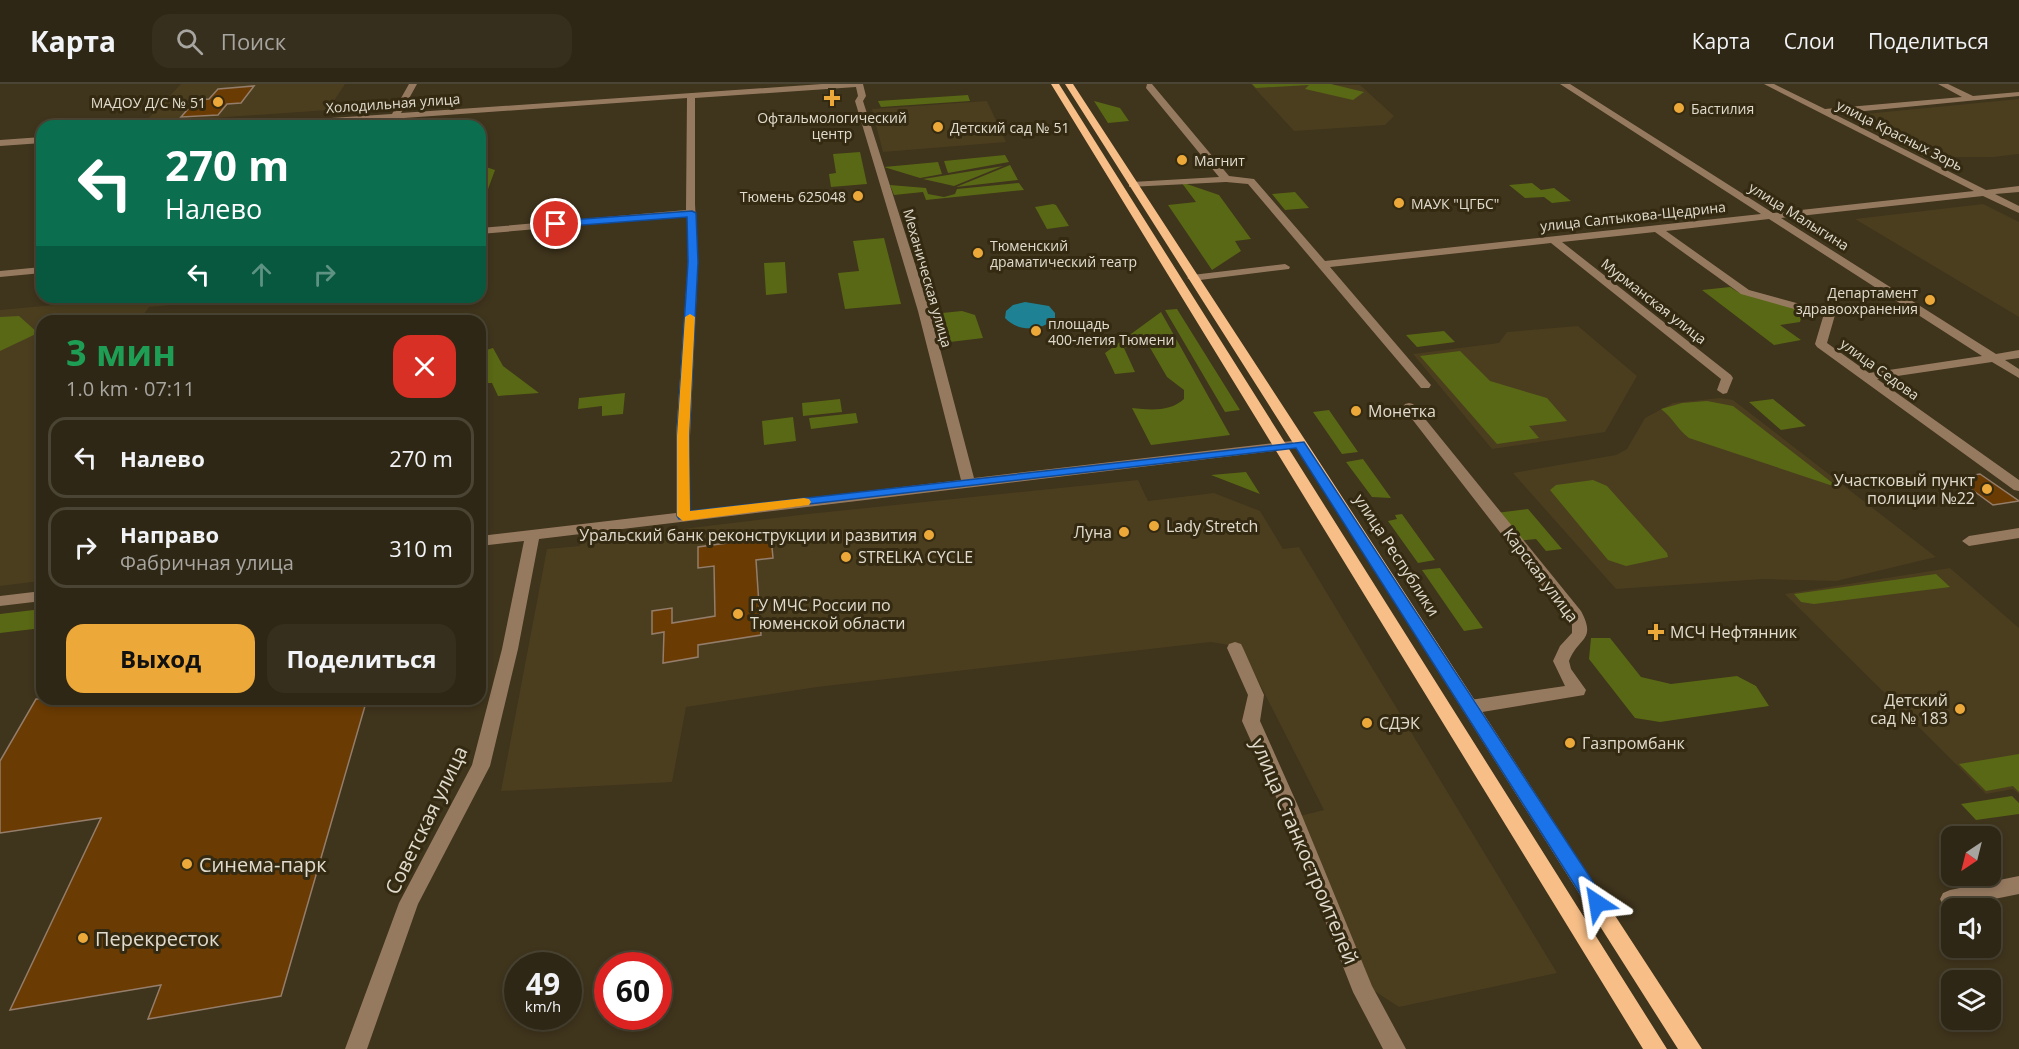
<!DOCTYPE html>
<html lang="ru">
<head>
<meta charset="utf-8">
<style>
  :root { --surface:#2f2715; --page:#372f1e; --text:#f1f3f6; --muted:#a7a5a0; --line:#4a4434; --accent:#eca93a }
  body { margin:0; font-family:"Open Sans",sans-serif; background:var(--page); color:var(--text); height:100vh; display:flex; flex-direction:column; font-size:22px; white-space:nowrap }
  * { box-sizing:border-box; margin:0 }
  p { font-size:20px; color:var(--muted) }
  .icon { flex:none; width:33px; height:33px; fill:none; stroke:currentColor; stroke-width:2; stroke-linecap:round; stroke-linejoin:round }
  .map { position:relative; flex:1; overflow:hidden }
  .panel { position:absolute; left:36px; top:231px; width:450px; height:390px; display:flex; flex-direction:column; background:var(--surface); border-radius:18px; box-shadow:0 3px 9px #0003,0 0 0 2px var(--line) }
  .panel>* { flex:none }
  .hud { position:absolute; left:36px; top:36px; width:450px; height:183px; border-radius:18px; box-shadow:0 3px 9px #0003,0 0 0 2px var(--line); background:#0b6e4f; color:#fff; overflow:hidden }
  .needle { width:39px; rotate:215deg }
  .buttons { position:absolute; left:1941px; top:742px; display:grid; gap:12px }
  .buttons a { display:grid; place-items:center; width:60px; height:60px; border-radius:12px; background:var(--surface); box-shadow:0 3px 9px #0003,0 0 0 2px var(--line); font-size:30px }
  .speed { position:absolute; left:504px; top:868px; display:flex; gap:12px; font-size:30px; font-weight:700; text-align:center }
  .speed>* { display:grid; place-content:center; width:78px; height:78px; border-radius:50%; background:var(--surface); box-shadow:0 3px 9px #0003,0 0 0 2px var(--line); line-height:1 }
  .speed small { font-size:15px; font-weight:400 }
  .speed .limit { border:9px solid #d22; background:#fff; color:#111 }
  .pin { position:absolute; display:grid; place-items:center; width:51px; height:51px; color:#fff; margin:-26px; border:3px solid #fff; border-radius:50%; box-shadow:0 2px 6px #0007 }
  .me { position:absolute; width:66px; margin:-33px; rotate:327deg; stroke-linejoin:round; filter:drop-shadow(0 0 4px #0008) }
  .turn { display:flex; align-items:center; gap:21px; height:126px; padding:0 30px; font-size:27px }
  .turn .icon { width:78px; height:78px; stroke-width:2.5 }
  .turn b { display:block; font-size:42px; line-height:51px }
  .lanes { display:flex; align-items:center; height:57px; padding:0 30px; background:#0003; justify-content:center; gap:30px; direction:ltr }
  .lanes .off { opacity:.35 }
  .round { display:grid; place-items:center; flex:none; width:63px; height:63px; border-radius:18px; background:var(--page) }
  .overview { display:flex; align-items:center; justify-content:space-between; height:102px; padding:0 30px }
  h1 { font-size:36px; font-weight:700; line-height:45px; color:#1e9e55 }
  .primary-button { display:flex; gap:12px; margin-top:auto; padding:12px 30px }
  .primary-button a { flex:1; height:69px; border-radius:18px; background:var(--accent); color:#111; font-size:24px; font-weight:700; line-height:69px; text-align:center }
  .primary-button a+a { background:var(--page); color:var(--text) }
  ul { padding:0; list-style:none }
  li { display:flex; align-items:center; gap:18px; height:81px; margin:0 12px 9px; padding:0 18px; border:3px solid var(--line); border-radius:18px }
  li div { flex:1 }
  li b { display:block; font-size:22px }
  li em { font-style:normal }
  header { display:flex; align-items:center; gap:36px; box-sizing:border-box; height:84px; padding:0 30px; background:var(--surface); border-bottom:2px solid var(--line) }
  header strong { font-size:28px }
  nav { display:flex; gap:33px; margin-inline-start:auto; font-size:21px }
  .search { width:420px; height:54px; background:var(--page); display:flex; align-items:center; gap:15px; box-sizing:border-box; padding:0 21px; border-radius:18px; color:var(--muted); font-size:22px }
  .map>svg:first-child { display:block }
</style>
</head>
<body>
<header>
<strong>Карта</strong>
<div class="search"><svg class="icon" aria-label="search" viewBox="0 0 24 24"><circle cx="10" cy="10" r="6"/><path d="M15 15l6 6"/></svg>Поиск</div>
<nav><a>Карта</a><a>Слои</a><a>Поделиться</a></nav>
</header>
<div class="map">
<svg width="2019" height="965" viewBox="0 0 2019 965">
  <rect width="100%" height="100%" fill="#3f341c"/>
  <!-- built -->
  <path fill="#4b3e1f" d="M181 0H345L328 26 144 39Z
    M1251 0 1360 1 1394 32 1385 41 1294 47Z
    M2019 15V70L1993 73H1923L1844 32Z
    M987 17 1006 58 883 68 872 25Z
    M1983 120 2019 138V233L1855 135Z
    M111 213H256L149 223 139 237H42V373L36 383H42V494L40 497 0 502V226L108 216Z
    M1578 242 1637 292 1605 348 1492 365 1413 270 1499 259 1507 248Z
    M1720 314 1733 316 1936 473 1836 497 1763 495 1616 505 1513 389 1616 371 1627 365 1645 334 1673 319Z
    M1138 396 1148 417 1214 409 1260 427 1283 465 1299 463 1557 889 1399 923 1373 906 1300 732 1324 726 1241 563 1211 558 817 603 686 623 672 698 501 707 547 465 580 462 581 457 808 430Z
    M1950 484 2019 544V710L2013 705 1986 710 1785 510Z"/>
  <!-- green -->
  <path fill="#596814" d="M1252 0H1331L1364 8 1353 16 1305 5 1309 1 1256 4Z
    M968 11 970 17 881 23 878 17Z
    M1094 17 1120 24 1129 37 1108 39Z
    M860 68 867 100 831 103 829 90 836 89 833 70Z
    M1005 71 1009 78 948 89 944 77Z
    M938 78 942 90 920 94 884 83Z
    M480 81 495 86 480 127Z
    M1010 81 1018 96 956 103Z
    M1003 82 954 102 923 95Z
    M1181 98 1219 111 1251 155 1235 157 1241 167 1212 186 1168 121 1196 118Z
    M1019 99 1024 106 926 116 923 108 894 111 890 101 926 104 928 110 944 113 955 110 957 105Z
    M1532 99 1541 106 1554 104 1571 117 1552 119 1544 113 1525 114 1509 101Z
    M1295 108 1309 124 1285 126 1272 110Z
    M1053 120 1056 121 1069 142 1047 145 1035 123Z
    M884 154 901 220 845 225 838 189 859 187 853 157Z
    M785 178 787 209 766 211 764 179Z
    M1730 203 1738 208 1803 226 1800 238 1780 241 1801 256 1774 261 1702 206Z
    M1177 225 1240 326 1225 328 1165 226Z
    M962 227 975 231 983 254 950 258 942 229Z
    M1161 228 1230 351 1151 361 1132 324C1150 326 1170 328 1184 315V306L1167 293 1149 262 1124 264 1135 288 1115 290 1105 269Z
    M19 232 38 249 0 267V233Z
    M1444 247 1455 258 1417 263 1406 251Z
    M493 264 503 282 539 309 498 312 492 299H480L484 286 480 268Z
    M1460 267 1490 297 1547 314 1567 337 1529 342 1539 354 1497 360 1420 272Z
    M625 309 623 330 602 332V322L578 325 579 314Z
    M840 315 842 328 803 332 802 319Z
    M1773 315 1806 342 1781 346 1749 318Z
    M1707 317 1733 322 1839 404 1689 354C1677 345 1673 334 1661 325L1682 319Z
    M1329 326 1358 368 1342 370 1313 328Z
    M856 329 858 339 811 345 809 334Z
    M793 333 796 357 764 361 762 337Z
    M1363 375 1391 414 1372 413 1346 378Z
    M1246 388 1260 410 1211 391Z
    M1593 396 1607 402 1667 469 1668 473 1626 482 1608 476 1550 406 1556 401Z
    M1528 425 1562 465 1546 467 1536 455 1518 457 1496 429Z
    M1402 430 1435 476 1418 479 1388 437 1397 435 1395 431Z
    M1440 484 1483 544 1464 547 1422 486Z
    M1936 490 1950 503 1814 520 1801 518 1794 510Z
    M42 525V544L0 549V530Z
    M1591 554H1610L1641 593 1671 600 1737 592 1756 602 1769 622 1660 638 1635 634 1589 575Z
    M2019 670V708L2013 702 1986 707 1959 680Z
    M2012 712 2019 719V730L1976 736 1961 720Z"/>
  <!-- water -->
  <path fill="#1e8294" d="M1025 218 1049 222 1055 229V235C1040 247 1018 248 1005 234L1006 227 1013 221Z"/>
  <!-- building -->
  <path fill="#6a3b03" stroke="#947d6a" stroke-width="1.5" d="M254 2 241 19 227 20 218 31 181 33 196 16 209 15 218 5Z
    M1980 390 2019 417 1993 421 1956 394Z
    M771 453 773 474 756 476 761 551 698 561V573L663 579 664 548 652 550V527L672 524V539L715 532 714 482 698 484V463Z
    M36 615H367L281 912 148 935 161 901 10 926 101 734 0 749V677Z"/>
  <g fill="none" stroke-linecap="round" stroke-linejoin="round">
    <!-- minor -->
    <path fill="#967a60" fill-rule="evenodd" d="M409 0H417L401 29 822 0H863L866 12 863 17 930 227 974 394 1300 356 1307 360 1300 364 539 455 518 565 490 682 418 820 367 965H345L399 819 472 681 502 565 524 457 480 462V452L676 429V352L688 178 687 132 480 150V144L686 126 687 14 291 42H250L254 39 392 30ZM856 3 858 12 855 17 918 227 961 396 690 428V352L698 178 695 120V14Z
      M1147 0H1152L1229 92 1254 95 1325 177 1761 130 1560 0H1570L1773 129 1974 107 1764 0H1774L1825 25 1962 13 1938 0H1948L1973 12 2019 8V12L1834 30 1986 106 2019 102V108L1995 110 2019 122V129L1983 112 1781 134 1996 270 2019 266V274L2005 276 2019 285V294L1992 278 1877 295 2019 396V407L2014 406 1817 263 1815 260 1823 233 1741 210 1655 148 1562 158 1731 291 1733 294 1727 309 1723 310 1717 306 1721 295 1551 159 1330 183 1431 301 1429 304H1421L1248 100 1226 98 1129 103V99L1132 98 1219 93 1146 4ZM1769 135 1982 272 1869 289 1827 259 1835 231 1833 229 1749 206 1666 147Z
      M42 53V59L0 62V56Z
      M1285 180 1290 183 1289 185 1192 197 1187 194 1192 191Z
      M42 183V189L0 193V187Z
      M1409 319 1413 320 1581 527C1597 557 1578 553 1569 577L1571 585 1586 606 1584 611 1470 630 1464 628 1461 623 1464 618 1470 616 1565 602 1553 577 1560 562 1572 549V541L1405 326 1403 323 1405 320Z
      M2019 444V454L1969 462 1962 457 1969 452Z
      M42 507V517L0 522V512Z
      M1235 558 1241 560 1243 564 1264 611 1260 637 1298 722 1372 902 1406 965H1383L1353 908 1280 722 1242 637 1248 611 1227 564 1229 560Z
      M2019 792V810L1950 824 1943 821 1940 815 1943 809 1950 806Z"/>
    <!-- major -->
    <path fill="#f7be87" fill-rule="evenodd" d="M1051 0H1059L1667 965H1643Z
      M1065 0H1073L1702 965H1678Z"/>
  </g>
  <!-- route -->
  <path fill="#1a73e8" stroke="#114b97" stroke-width="1.5" d="M692 127 696 129 698 178 689 352 690 427 1304 358 1603 813 1606 819 1603 825 1597 827 1590 825 1296 364 679 435 677 432V352L688 178 687 133 556 143 552 140 556 137Z"/>
  <!-- slow -->
  <path fill="#f59e0b" d="M690 230 695 233 689 352 690 427 804 414 809 415 811 418 809 421 683 437 677 432V352L685 233Z"/>
  <!-- markers -->
  <g fill="#eca93a" stroke="#342a12" stroke-width="2">
    <path d="M829 5h6v6h6v6h-6v6h-6v-6h-6v-6h6z"/>
    <circle cx="218" cy="18" r="6"/>
    <circle cx="1679" cy="24" r="6"/>
    <circle cx="938" cy="43" r="6"/>
    <circle cx="1182" cy="76" r="6"/>
    <circle cx="858" cy="112" r="6"/>
    <circle cx="1399" cy="119" r="6"/>
    <circle cx="978" cy="169" r="6"/>
    <circle cx="1930" cy="216" r="6"/>
    <circle cx="1036" cy="247" r="6"/>
    <circle cx="1356" cy="327" r="6"/>
    <circle cx="1987" cy="405" r="6"/>
    <circle cx="1154" cy="442" r="6"/>
    <circle cx="1124" cy="448" r="6"/>
    <circle cx="929" cy="451" r="6"/>
    <circle cx="846" cy="473" r="6"/>
    <circle cx="738" cy="530" r="6"/>
    <path d="M1653 539h6v6h6v6h-6v6h-6v-6h-6v-6h6z"/>
    <circle cx="1960" cy="625" r="6"/>
    <circle cx="1367" cy="639" r="6"/>
    <circle cx="1570" cy="659" r="6"/>
    <circle cx="187" cy="780" r="6"/>
    <circle cx="83" cy="854" r="6"/>
  </g>
  <g text-anchor="middle" dominant-baseline="central" stroke-width="6" stroke-linejoin="round" paint-order="stroke">
    <!-- far-poi labels -->
    <g font-size="14" fill="#e1dbcd" stroke="#342a12" text-anchor="start">
      <text x="206" y="18" text-anchor="end">МАДОУ Д/С № 51</text>
      <text x="1691" y="24">Бастилия</text>
      <text x="832" y="33" text-anchor="middle">Офтальмологический<tspan x="832" dy="16">центр</tspan></text>
      <text x="950" y="43">Детский сад № 51</text>
      <text x="1194" y="76">Магнит</text>
      <text x="846" y="112" text-anchor="end">Тюмень 625048</text>
      <text x="1411" y="119">МАУК "ЦГБС"</text>
      <text x="990" y="161">Тюменский<tspan x="990" dy="16">драматический театр</tspan></text>
      <text x="1918" y="208" text-anchor="end">Департамент<tspan x="1918" dy="16">здравоохранения</tspan></text>
      <text x="1048" y="239">площадь<tspan x="1048" dy="16">400-летия Тюмени</tspan></text>
    </g>
    <!-- far-street labels -->
    <g font-size="14" fill="#e1dbcd" stroke="#342a12">
      <text transform="translate(393 19) rotate(-4)">Холодильная улица</text>
      <text transform="translate(1900 51) rotate(27)">улица Красных Зорь</text>
      <text transform="translate(1633 132) rotate(-6)">улица Салтыкова-Щедрина</text>
      <text transform="translate(1799 132) rotate(32)">улица Малыгина</text>
      <text transform="translate(928 194) rotate(74)">Механическая улица</text>
      <text transform="translate(1654 217) rotate(38)">Мурманская улица</text>
      <text transform="translate(1880 285) rotate(36)">улица Седова</text>
    </g>
    <!-- poi labels -->
    <g font-size="16" fill="#e1dbcd" stroke="#342a12" text-anchor="start">
      <text x="1368" y="327">Монетка</text>
      <text x="1975" y="396" text-anchor="end">Участковый пункт<tspan x="1975" dy="18">полиции №22</tspan></text>
      <text x="1166" y="442">Lady Stretch</text>
      <text x="1112" y="448" text-anchor="end">Луна</text>
      <text x="917" y="451" text-anchor="end">Уральский банк реконструкции и развития</text>
      <text x="858" y="473">STRELKA CYCLE</text>
      <text x="750" y="521">ГУ МЧС России по<tspan x="750" dy="18">Тюменской области</tspan></text>
      <text x="1670" y="548">МСЧ Нефтянник</text>
      <text x="1948" y="616" text-anchor="end">Детский<tspan x="1948" dy="18">сад № 183</tspan></text>
      <text x="1379" y="639">СДЭК</text>
      <text x="1582" y="659">Газпромбанк</text>
    </g>
    <!-- street labels -->
    <g font-size="16" fill="#e1dbcd" stroke="#342a12">
      <text transform="translate(1397 471) rotate(57)">улица Республики</text>
      <text transform="translate(1541 491) rotate(53)">Карская улица</text>
    </g>
    <!-- near-street labels -->
    <g font-size="20" fill="#e1dbcd" stroke="#342a12">
      <text transform="translate(426 736) rotate(-64)">Советская улица</text>
      <text transform="translate(1305 767) rotate(67)">улица Станкостроителей</text>
    </g>
    <!-- near-poi labels -->
    <g font-size="20" fill="#e1dbcd" stroke="#342a12" text-anchor="start">
      <text x="199" y="780">Синема-парк</text>
      <text x="95" y="854">Перекресток</text>
    </g>
  </g>
</svg>
<div class="buttons">
<a><svg class="needle" viewBox="-14 -14 28 28"><path d="M0-13l5 13h-10z" fill="#e53935"/><path d="M0 13l5-13h-10z" fill="#a7a5a0"/></svg></a>
<a><svg class="icon" aria-label="sound" viewBox="0 0 24 24"><path d="M4 9h4l5-4v14l-5-4H4zM17 9q2 3 0 6"/></svg></a>
<a><svg class="icon" aria-label="layers" viewBox="0 0 24 24"><path d="M12 4l9 5-9 5-9-5zM3 14l9 5 9-5"/></svg></a>
</div>
<div class="speed"><div>49<small>km/h</small></div><div class="limit">60</div></div>
<div class="pin" style="left:556px;top:140px;background:#d93025"><svg class="icon" aria-label="arrive" viewBox="0 0 24 24"><path d="M6 21V4h12l-3 4 3 4H6"/></svg></div>
<svg class="me" style="left:1597px;top:819px" viewBox="-20 -20 40 40"><path d="M0-17L14 15 0 8-14 15z" fill="#1a73e8" stroke="#fff" stroke-width="4"/></svg>
<div class="hud">
<div class="turn"><svg class="icon" aria-label="left" viewBox="0 0 24 24"><path d="M17 20v-9H6M10 6l-5 5 5 5"/></svg><div><b>270 m</b>Налево</div></div>
<div class="lanes"><svg class="icon" aria-label="left" viewBox="0 0 24 24"><path d="M17 20v-9H6M10 6l-5 5 5 5"/></svg><svg class="icon off" aria-label="ahead" viewBox="0 0 24 24"><path d="M12 20V5M6 11l6-6 6 6"/></svg><svg class="icon off" aria-label="right" viewBox="0 0 24 24"><path d="M7 20v-9h11M14 6l5 5-5 5"/></svg></div>
</div>
<section class="panel">
<div class="overview"><div><h1>3 мин</h1><p>1.0 km · 07:11</p></div><a class="round" style="background:#d93025;color:#fff"><svg class="icon" aria-label="close" viewBox="0 0 24 24"><path d="M6 6l12 12M18 6L6 18"/></svg></a></div>
<ul>
<li><svg class="icon" aria-label="left" viewBox="0 0 24 24"><path d="M17 20v-9H6M10 6l-5 5 5 5"/></svg><div><b>Налево</b></div><em>270 m</em></li>
<li><svg class="icon" aria-label="right" viewBox="0 0 24 24"><path d="M7 20v-9h11M14 6l5 5-5 5"/></svg><div><b>Направо</b><p>Фабричная улица</p></div><em>310 m</em></li>
</ul>
<div class="primary-button"><a>Выход</a><a>Поделиться</a></div>
</section>
</div>
</body>
</html>
